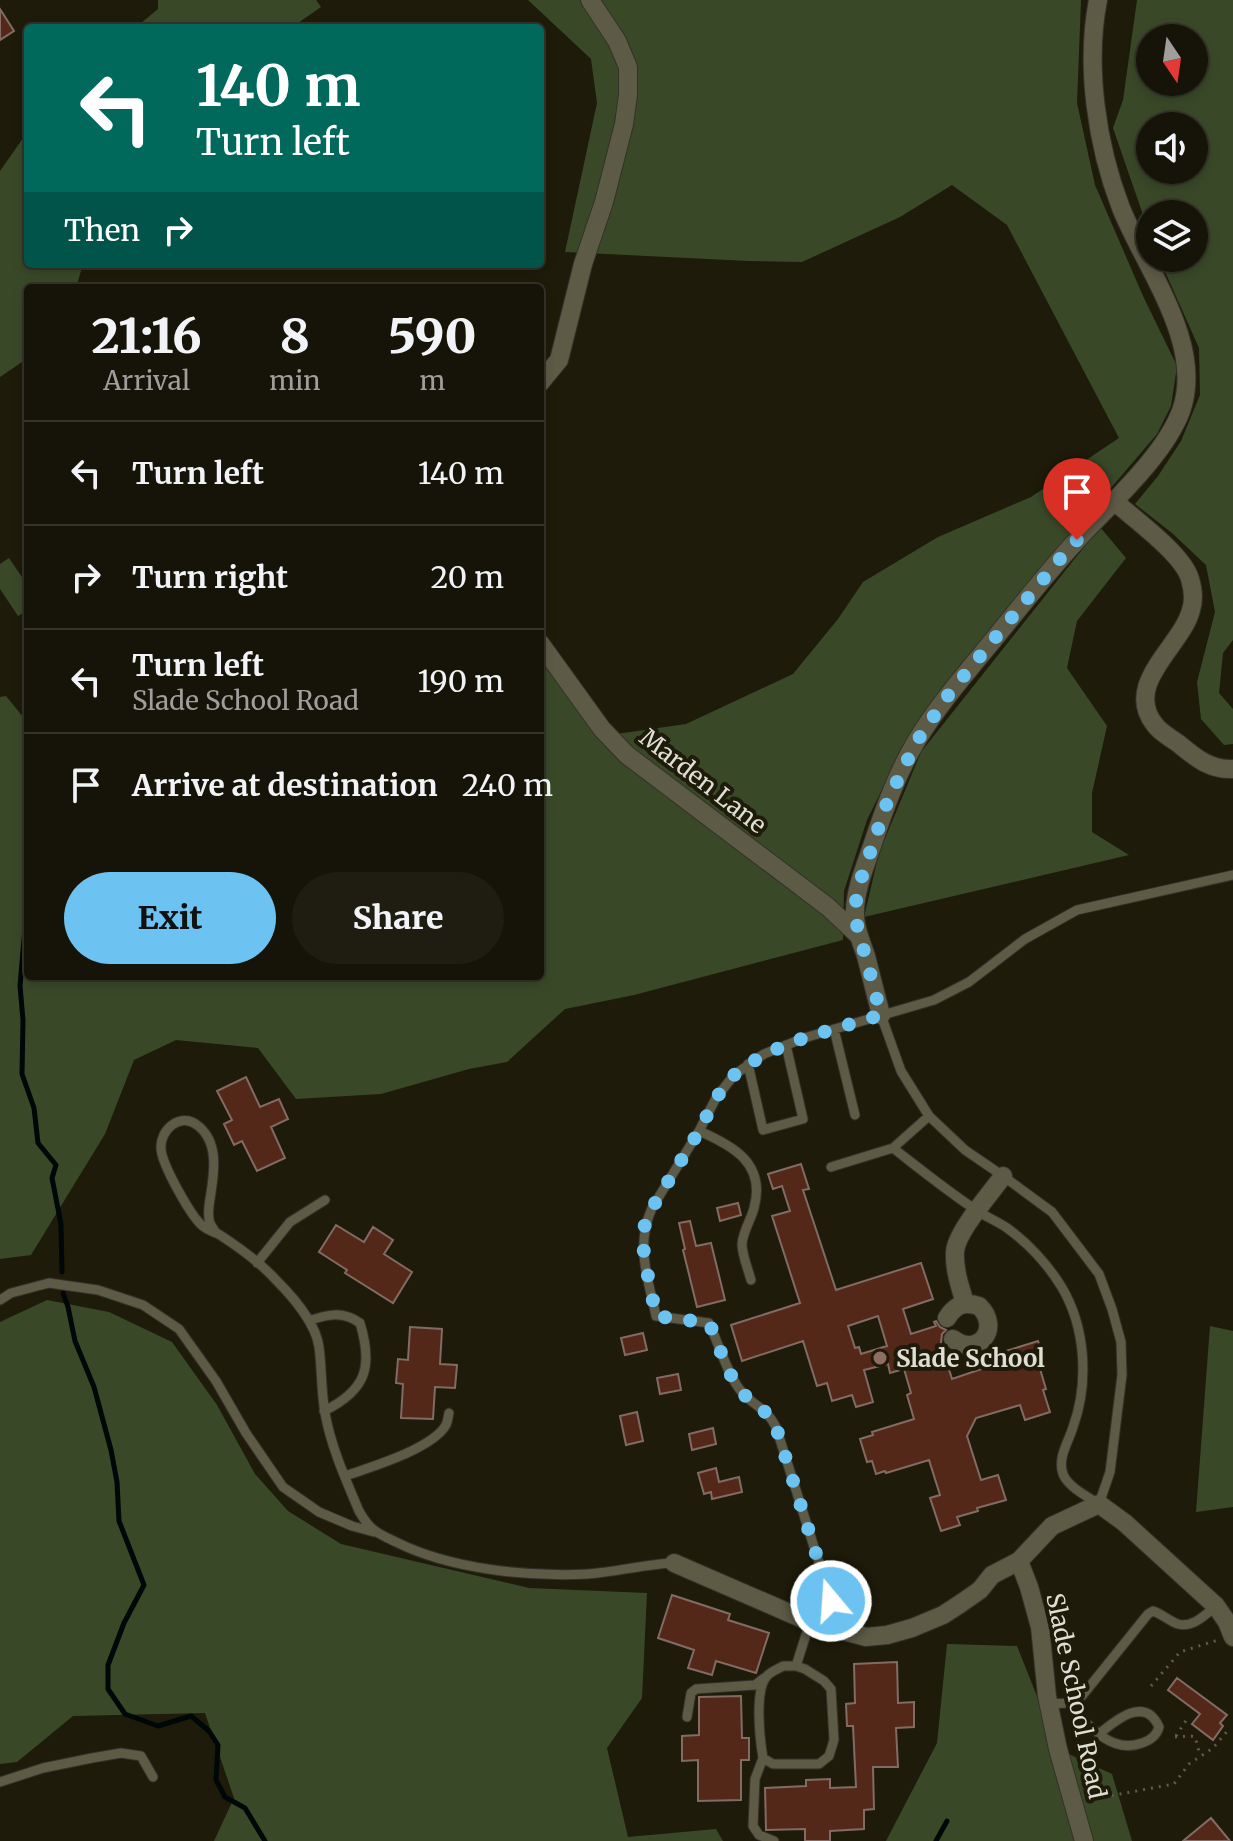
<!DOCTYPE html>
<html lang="en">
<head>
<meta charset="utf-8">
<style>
  :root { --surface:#161408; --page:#1f1d12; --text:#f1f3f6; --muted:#9e9e9c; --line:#353329; --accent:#6cc3f2 }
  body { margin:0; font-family:Merriweather,serif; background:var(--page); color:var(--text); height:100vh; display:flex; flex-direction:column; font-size:30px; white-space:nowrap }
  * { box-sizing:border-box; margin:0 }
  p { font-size:26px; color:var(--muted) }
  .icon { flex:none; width:44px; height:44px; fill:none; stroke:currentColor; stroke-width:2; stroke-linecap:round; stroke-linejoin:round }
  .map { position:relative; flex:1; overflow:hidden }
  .side { position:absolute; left:24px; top:284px; width:520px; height:696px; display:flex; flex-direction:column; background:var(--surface); border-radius:8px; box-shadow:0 4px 12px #0003,0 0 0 2px var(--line) }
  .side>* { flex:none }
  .top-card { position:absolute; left:24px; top:24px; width:520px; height:244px; border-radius:8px; box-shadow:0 4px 12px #0003,0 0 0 2px var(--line); background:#00695c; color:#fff; overflow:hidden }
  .needle { width:52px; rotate:167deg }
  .tools { position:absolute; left:1136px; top:24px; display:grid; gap:16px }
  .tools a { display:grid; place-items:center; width:72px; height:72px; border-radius:50%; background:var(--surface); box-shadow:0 4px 12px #0003,0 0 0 2px var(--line); font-size:40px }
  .pin { position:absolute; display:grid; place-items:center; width:68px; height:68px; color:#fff; margin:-82px -34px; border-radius:50% 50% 50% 0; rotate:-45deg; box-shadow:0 0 8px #0007 }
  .pin .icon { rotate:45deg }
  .me { position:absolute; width:88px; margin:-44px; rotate:342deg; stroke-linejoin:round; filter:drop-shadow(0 0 6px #0008) }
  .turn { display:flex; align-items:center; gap:28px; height:168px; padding:0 40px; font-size:36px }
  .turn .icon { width:104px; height:104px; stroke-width:2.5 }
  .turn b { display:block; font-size:56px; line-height:68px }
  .then { display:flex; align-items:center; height:76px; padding:0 40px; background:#0003; gap:16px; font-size:30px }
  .eta { display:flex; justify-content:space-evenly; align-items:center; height:136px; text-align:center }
  .eta b { font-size:48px; font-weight:800; line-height:56px }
  .primary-button { display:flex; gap:16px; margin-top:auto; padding:16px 40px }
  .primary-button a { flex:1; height:92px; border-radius:48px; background:var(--accent); color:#111; font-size:32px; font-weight:800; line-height:92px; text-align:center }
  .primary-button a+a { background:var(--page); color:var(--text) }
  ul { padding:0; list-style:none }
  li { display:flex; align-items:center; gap:24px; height:104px; padding:0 40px; border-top:2px solid var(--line) }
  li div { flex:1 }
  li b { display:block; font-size:30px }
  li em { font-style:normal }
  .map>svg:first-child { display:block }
</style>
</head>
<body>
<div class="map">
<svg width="1233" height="1841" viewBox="0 0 1233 1841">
  <rect width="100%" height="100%" fill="#1e1b0a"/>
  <!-- green -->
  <path fill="#394928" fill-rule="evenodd" d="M158 0H316L321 7 291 28H135L158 9Z
    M528 0H1081L1077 103 1095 185 1143 296 1177 366 1171 406 1157 434 988 632 903 747 867 820 844 891 843 940 634 995 565 1009 507 1062 469 1069 381 1094 296 1099 258 1048 176 1040 134 1060 105 1134 31 1255 0 1259V697L6 696 28 723V976H540V656L549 672 602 736 686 724 793 674 838 619 863 582 938 537 1031 497 1119 438 1007 225 952 185 900 217 802 262 749 261 565 252 597 103 591 59Z
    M1137 0H1233V640L1223 653 1219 693 1233 709V744L1224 745 1201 719 1197 682 1215 612 1206 565 1172 533 1135 504 1158 476 1181 441 1200 395 1199 348 1159 258H1194V214H1150V235L1113 128 1123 100ZM1150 38H1194V82H1150ZM1150 126H1194V170H1150Z
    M28 131V264H83L76 288H28V358L0 377V171Z
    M1100 527 1126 558 1077 621 1067 668 1107 726 1092 793V832L1129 855 864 917 879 853 921 752Z
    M9 558 28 586V610L18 616 0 589V564Z
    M47 1300 109 1312 172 1342 217 1405 255 1474 288 1511 341 1544 529 1588 647 1593 642 1698 607 1748 628 1837 716 1829 723 1841H214L234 1798 205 1713 73 1716 17 1762 0 1764V1322Z
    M1210 1326 1233 1331V1507L1196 1512Z
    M947 1644 1017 1646 1058 1749 1112 1774 1132 1841H886L937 1743Z"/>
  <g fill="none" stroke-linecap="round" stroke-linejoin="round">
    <!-- stream -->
    <path stroke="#000709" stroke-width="5" d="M28 923 25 928 20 986 23 1020 22 1074 34 1108 38 1143 56 1165 52 1178 61 1224 62 1272
      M63 1293 68 1307 75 1341 94 1387 111 1450 117 1482 119 1521 144 1585 124 1623 108 1665V1689L125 1714 158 1726 191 1716 209 1731 218 1745 216 1780 225 1797 245 1808 265 1841
      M936 1841 947 1821"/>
  </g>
  <!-- building -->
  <path fill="#532819" stroke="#816b64" stroke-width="2" fill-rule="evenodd" d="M0 9 14 31 0 40Z
    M246 1077 260 1107 279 1099 288 1119 271 1127 285 1158 257 1171 242 1141 234 1145 224 1124 232 1120 217 1091Z
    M801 1164 809 1189 803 1190 836 1290 921 1263 933 1299 903 1309 911 1334 936 1326 934 1322 936 1321 940 1327 946 1330 942 1334 941 1343 952 1379 1008 1360 1006 1351 1038 1341 1044 1360 1038 1362 1046 1389 1043 1390 1050 1412 1025 1420 1020 1405 976 1418 967 1436 981 1480 998 1475 1006 1500 977 1508 978 1511 957 1517 960 1525 941 1531 930 1498 940 1495 929 1460 886 1473 885 1471 876 1474 872 1461 867 1462 860 1439 873 1435 872 1432 914 1419 907 1395 911 1393 904 1369 890 1373 888 1364 864 1370 873 1402 856 1407 852 1395 832 1401 827 1383 817 1386 803 1341 742 1361 731 1325 800 1303 772 1216 790 1211 782 1186 773 1189 768 1174ZM878 1316 887 1346 861 1354 859 1347 855 1348 848 1326Z
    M738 1203 741 1215 720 1221 717 1208Z
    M690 1221 696 1246 711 1243 725 1300 697 1307 683 1250 685 1249 679 1223Z
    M336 1225 364 1242 373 1227 393 1240 384 1254 412 1272 393 1303 345 1273 347 1270 319 1252Z
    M410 1327 442 1329 440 1364 457 1365 455 1388 435 1387 433 1419 401 1418 403 1384 396 1383 398 1359 408 1360Z
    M643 1333 647 1350 625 1355 621 1338Z
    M678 1374 681 1390 660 1394 657 1378Z
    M637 1412 643 1441 626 1445 620 1416Z
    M713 1428 716 1444 692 1450 689 1434Z
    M716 1468 719 1482 739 1477 742 1492 712 1499 711 1492 704 1494 698 1473Z
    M672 1595 730 1614 728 1620 769 1633 756 1673 716 1661 712 1675 688 1668 694 1650 658 1638Z
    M897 1662 898 1703 914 1702V1727L896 1728 898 1767H873L874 1809 864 1810V1829L830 1831V1841H805V1829L766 1830 765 1788 806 1786V1780L830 1779V1788L856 1787 853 1726H847L846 1704 855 1703 854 1664Z
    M1177 1678 1227 1715 1220 1723 1223 1726 1213 1740 1192 1724 1200 1714 1168 1690Z
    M741 1696 742 1738H749V1760H741V1800L698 1801V1760L682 1761V1736L699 1735V1697Z
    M1211 1818 1230 1841H1183Z"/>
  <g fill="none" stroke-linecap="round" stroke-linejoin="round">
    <defs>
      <path id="lane" d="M881 1015 901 1071 929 1116 965 1150 1003 1176 1052 1212 1099 1274 1112 1309 1121 1342 1122 1375 1110 1472 1099 1504C1088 1497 1068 1487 1063 1474 1057 1458 1069 1441 1073 1427 1089 1383 1086 1327 1061 1286 1048 1265 1028 1243 1007 1228 997 1221 986 1217 976 1210 947 1191 920 1169 893 1148
        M834 1029 855 1115
        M748 1064 763 1130 803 1119 786 1045
        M699 1131C734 1146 766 1164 754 1208 751 1220 743 1231 742 1244 742 1255 748 1269 751 1280
        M831 1167 893 1148 929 1116
        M216 1233C214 1229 211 1226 210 1223 207 1215 209 1206 210 1199 214 1174 220 1142 197 1125 180 1112 160 1130 161 1148 161 1163 192 1219 204 1227 209 1231 215 1232 220 1235 240 1248 261 1263 277 1281 293 1297 316 1324 319 1347 322 1369 321 1391 325 1413 331 1447 346 1480 359 1511 363 1518 367 1525 374 1530 380 1535 388 1538 396 1542 450 1569 527 1577 588 1574 617 1572 645 1564 674 1563
        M257 1263 290 1222 325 1200
        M0 1300 11 1293 49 1283 98 1290 143 1305 179 1329 216 1381 246 1433 283 1487 319 1512 352 1526 374 1532
        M309 1321C327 1314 343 1311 360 1323 373 1366 367 1390 324 1411
        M345 1476C371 1467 432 1449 446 1425 448 1421 448 1417 449 1413
        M840 1629 776 1427C765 1406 754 1407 741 1391 728 1376 718 1342 709 1323L656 1316C648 1278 635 1246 652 1208L699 1131 716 1098 734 1075 764 1054 804 1038 934 1000 969 982 1025 939 1077 910 1233 875
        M783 1666H796L805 1669 824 1681 831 1689 834 1740 829 1756 819 1764H773L763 1758C760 1740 754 1690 767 1676 770 1672 778 1669 783 1666Z
        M796 1666 810 1622
        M1068 1703C1087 1724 1111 1755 1142 1743 1151 1740 1157 1735 1159 1727 1145 1696 1117 1719 1099 1734
        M1049 1704 1068 1703 1082 1696 1148 1614 1153 1611C1162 1614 1169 1621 1178 1624 1193 1628 1205 1615 1216 1606
        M687 1717 691 1693 696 1689 755 1685 764 1678
        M763 1758 755 1779 753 1826 759 1835 774 1841
        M0 1782 43 1768 92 1758 121 1753 141 1756 153 1777"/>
      <path id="street" d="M540 383 559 360 583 264 604 202 624 124 628 95V67L617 41 590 0
        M1114 501C1134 519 1183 554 1190 579 1193 589 1194 601 1191 610 1182 646 1122 684 1155 725 1161 733 1171 738 1179 744 1196 758 1210 770 1233 769
        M540 643 602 729 627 755 828 907 859 936
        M881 1015C876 995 871 976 866 956 861 941 854 926 855 910 856 887 865 867 872 846 884 810 897 773 917 740 939 704 967 672 994 639 1022 605 1049 570 1079 538 1112 502 1164 456 1181 411 1205 344 1145 268 1121 208 1097 146 1085 66 1098 0
        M965 1303C960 1287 954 1269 955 1252 956 1232 991 1193 1003 1176
        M947 1318C955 1305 964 1301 979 1306 1002 1328 978 1358 953 1339
        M1019 1561 1029 1587 1040 1627 1047 1696 1058 1749 1084 1841
        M674 1563 810 1622 866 1637 887 1635 912 1628 943 1615 960 1604 980 1590 992 1575 1019 1561 1052 1526 1099 1504 1125 1523 1216 1606 1227 1622 1233 1637"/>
    </defs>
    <!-- lane casing -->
    <use href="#lane" stroke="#34312a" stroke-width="11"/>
    <!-- street casing -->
    <use href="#street" stroke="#34312a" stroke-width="20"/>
    <!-- path -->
    <path stroke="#5e5c4c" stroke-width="3" stroke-dasharray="2 6" stroke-linecap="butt" d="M1151 1686 1180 1652 1218 1640
      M1176 1736 1187 1719
      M1175 1737 1191 1736 1195 1737 1200 1755
      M1088 1800 1174 1784 1189 1764 1213 1748 1230 1728"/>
    <!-- lane -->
    <use href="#lane" stroke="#5d5a46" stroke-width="9"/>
    <!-- street -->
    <use href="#street" stroke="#5d5a46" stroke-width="18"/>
  </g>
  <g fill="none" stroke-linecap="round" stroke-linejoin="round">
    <!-- route -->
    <path stroke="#6cc3f2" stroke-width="14" stroke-dasharray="0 25.2" d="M831 1601 776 1427C765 1406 754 1407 741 1391 728 1376 718 1342 709 1323L656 1316 644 1256 643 1232 646 1221 652 1208 699 1131 716 1098 734 1075 764 1054 804 1038 881 1015 865 954 859 936 855 913 857 891 888 800 917 741 949 694 1059 560 1077 540"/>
  </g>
  <!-- markers -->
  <circle fill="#8d6e63" stroke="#1e1b0a" stroke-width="3" cx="880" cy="1358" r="8"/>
  <g text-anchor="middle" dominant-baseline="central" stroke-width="8" stroke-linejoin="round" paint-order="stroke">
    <!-- street labels -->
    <g font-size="24" fill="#dfded2" stroke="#1e1b0a">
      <text transform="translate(703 781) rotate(38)">Marden Lane</text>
      <text transform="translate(1076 1696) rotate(78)">Slade School Road</text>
    </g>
    <!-- poi labels -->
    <g font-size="24" font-weight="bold" fill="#dfded2" stroke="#1e1b0a" text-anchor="start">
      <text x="896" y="1358">Slade School</text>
    </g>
  </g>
</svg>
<div class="tools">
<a><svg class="needle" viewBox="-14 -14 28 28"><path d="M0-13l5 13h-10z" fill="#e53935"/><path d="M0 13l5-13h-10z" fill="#9e9e9c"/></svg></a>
<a><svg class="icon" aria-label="sound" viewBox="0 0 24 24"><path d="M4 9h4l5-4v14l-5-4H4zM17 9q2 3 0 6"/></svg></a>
<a><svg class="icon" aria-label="layers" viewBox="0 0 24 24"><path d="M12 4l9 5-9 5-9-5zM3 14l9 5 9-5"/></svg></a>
</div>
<div class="pin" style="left:1077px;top:540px;background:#d93025"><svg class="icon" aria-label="arrive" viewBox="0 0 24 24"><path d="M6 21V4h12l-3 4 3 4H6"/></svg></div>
<svg class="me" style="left:831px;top:1601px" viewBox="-20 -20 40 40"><circle r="17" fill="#6cc3f2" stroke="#fff" stroke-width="3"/><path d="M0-11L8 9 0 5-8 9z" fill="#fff"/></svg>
<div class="top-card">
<div class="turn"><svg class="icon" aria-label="left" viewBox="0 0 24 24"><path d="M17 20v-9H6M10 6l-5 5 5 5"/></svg><div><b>140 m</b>Turn left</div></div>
<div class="then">Then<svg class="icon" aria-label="right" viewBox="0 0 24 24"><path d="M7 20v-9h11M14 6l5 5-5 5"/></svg></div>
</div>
<section class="side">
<div class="eta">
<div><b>21:16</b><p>Arrival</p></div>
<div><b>8</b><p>min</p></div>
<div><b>590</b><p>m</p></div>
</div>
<ul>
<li><svg class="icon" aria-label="left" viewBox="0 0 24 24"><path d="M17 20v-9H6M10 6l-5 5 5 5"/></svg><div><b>Turn left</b></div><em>140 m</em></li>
<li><svg class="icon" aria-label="right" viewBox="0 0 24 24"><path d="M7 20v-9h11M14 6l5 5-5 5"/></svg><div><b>Turn right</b></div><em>20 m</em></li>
<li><svg class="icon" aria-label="left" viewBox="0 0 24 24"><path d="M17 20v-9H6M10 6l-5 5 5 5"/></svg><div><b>Turn left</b><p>Slade School Road</p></div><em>190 m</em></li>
<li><svg class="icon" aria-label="arrive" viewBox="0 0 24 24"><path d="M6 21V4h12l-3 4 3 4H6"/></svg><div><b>Arrive at destination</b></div><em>240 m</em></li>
</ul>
<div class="primary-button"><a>Exit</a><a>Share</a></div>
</section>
</div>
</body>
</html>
